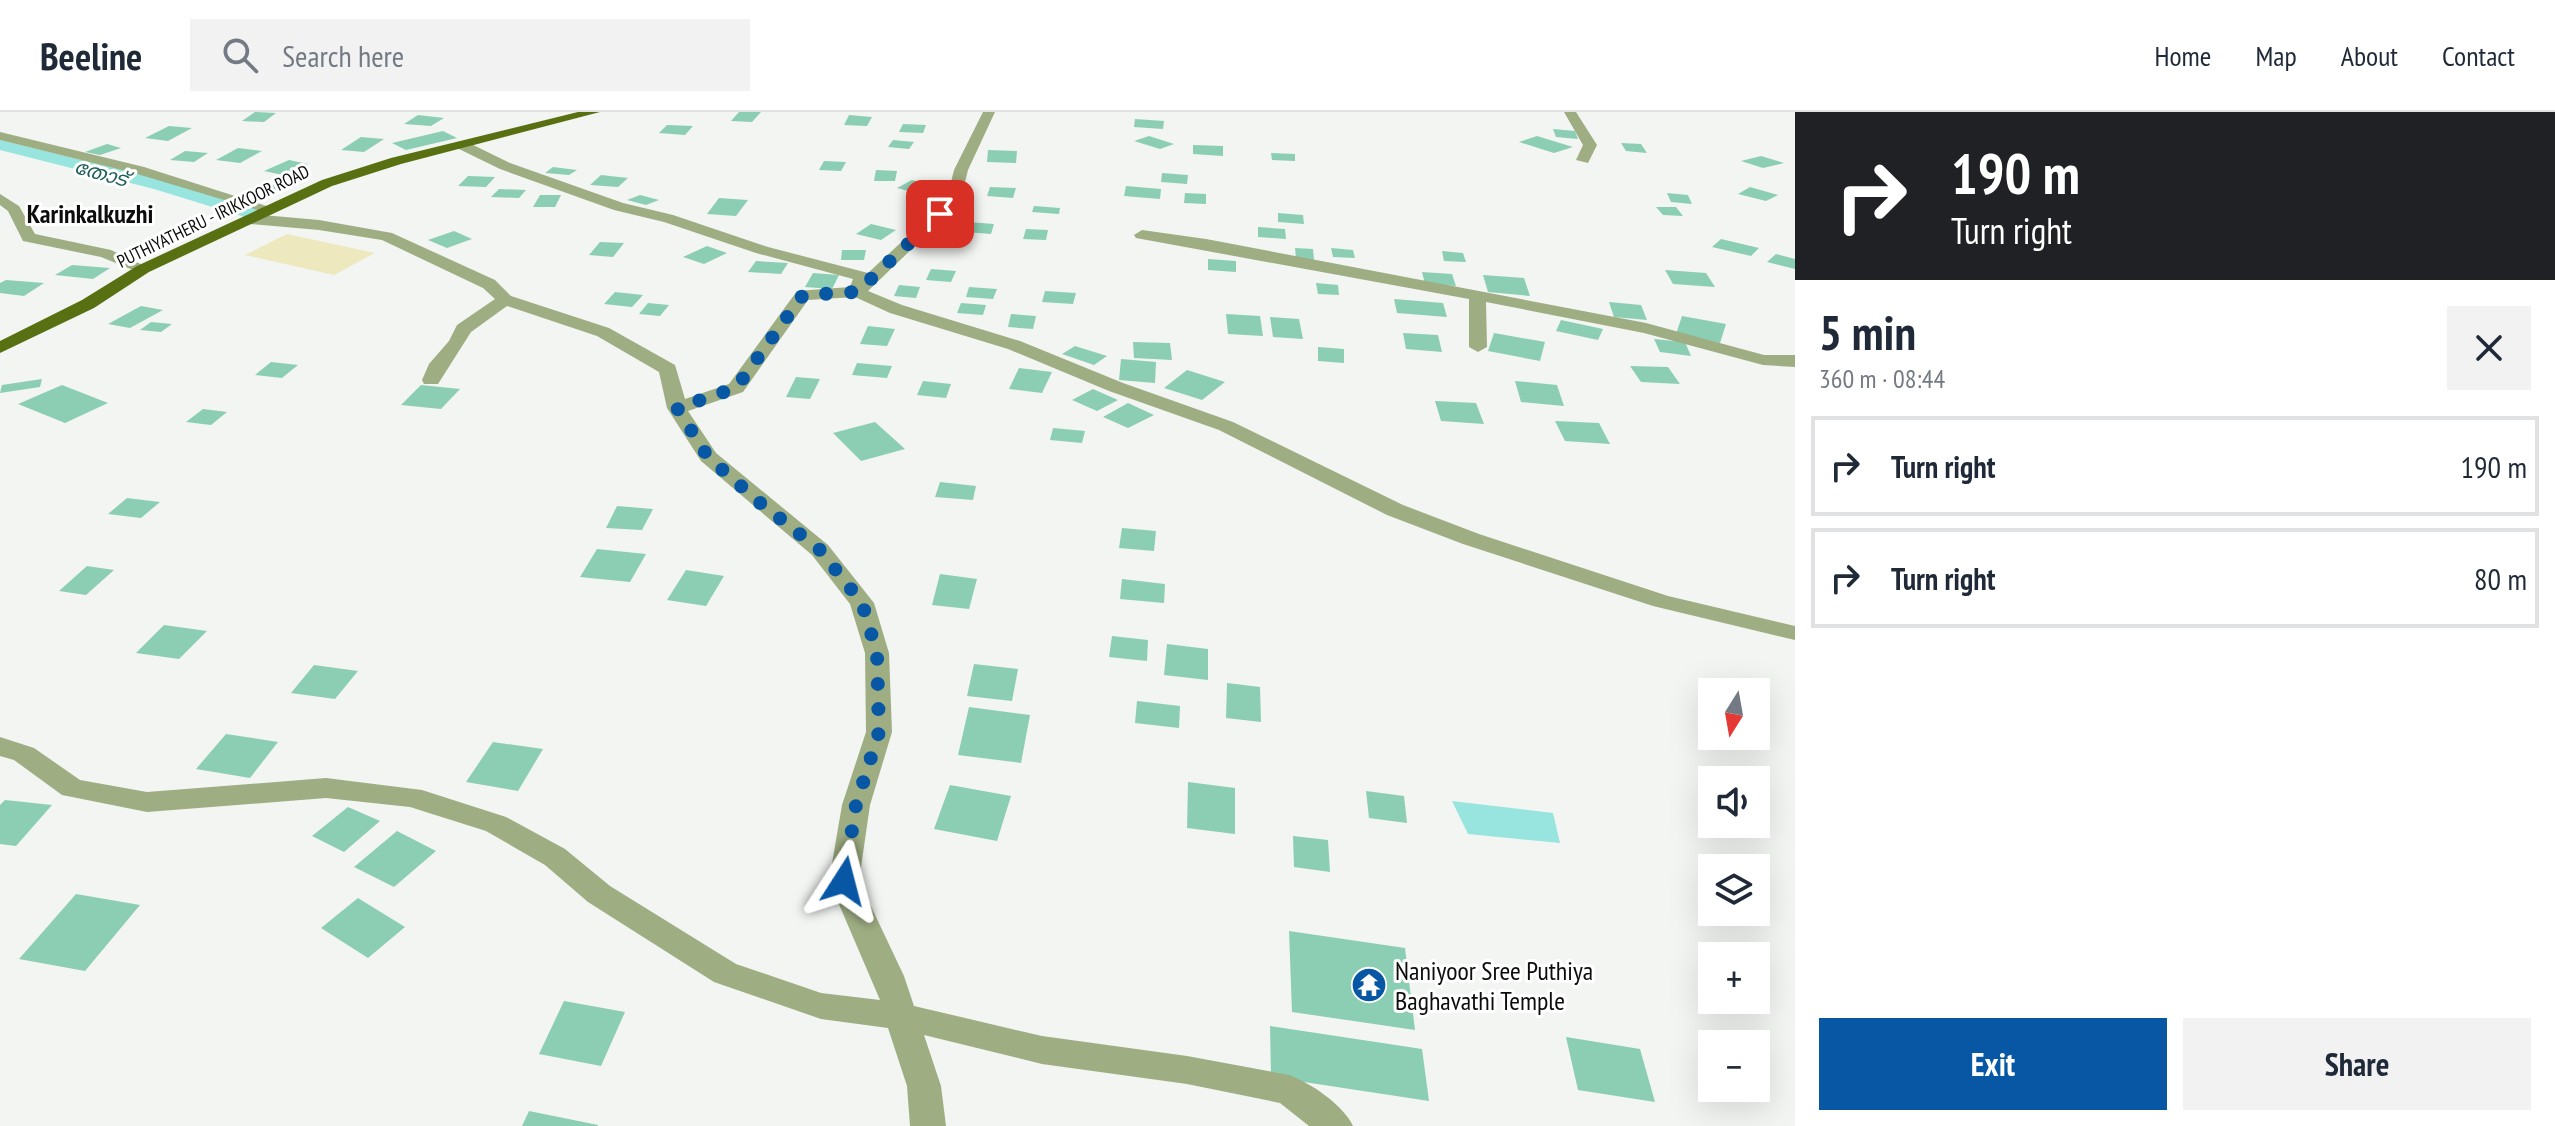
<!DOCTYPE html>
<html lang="en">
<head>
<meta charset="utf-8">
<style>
  :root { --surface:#fff; --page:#f2f2f3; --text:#1f2937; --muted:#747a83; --line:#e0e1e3; --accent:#0757a5 }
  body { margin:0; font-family:"PT Sans Narrow","Noto Sans Malayalam",sans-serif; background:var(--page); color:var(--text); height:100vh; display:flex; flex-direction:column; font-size:30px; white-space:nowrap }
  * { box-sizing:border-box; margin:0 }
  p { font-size:26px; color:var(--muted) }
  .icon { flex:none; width:44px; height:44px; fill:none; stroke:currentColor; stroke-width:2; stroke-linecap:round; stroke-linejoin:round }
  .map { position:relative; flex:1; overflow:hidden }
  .details { display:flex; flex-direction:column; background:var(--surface); width:760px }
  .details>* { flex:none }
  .top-card { background:#202124; color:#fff; overflow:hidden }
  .needle { width:52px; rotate:191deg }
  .controls { position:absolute; left:1698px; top:566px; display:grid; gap:16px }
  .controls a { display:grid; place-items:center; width:72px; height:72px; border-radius:0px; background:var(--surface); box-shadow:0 8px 32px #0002; font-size:40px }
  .pin { position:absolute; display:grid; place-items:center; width:68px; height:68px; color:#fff; margin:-34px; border-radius:16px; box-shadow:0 4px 12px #0006 }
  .me { position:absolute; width:88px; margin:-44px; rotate:9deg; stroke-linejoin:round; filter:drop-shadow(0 0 6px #0008) }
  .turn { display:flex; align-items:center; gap:28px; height:168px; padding:0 24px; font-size:36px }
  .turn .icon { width:104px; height:104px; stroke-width:2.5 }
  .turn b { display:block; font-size:56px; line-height:68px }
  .round { display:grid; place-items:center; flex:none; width:84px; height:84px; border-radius:0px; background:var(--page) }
  .headline { display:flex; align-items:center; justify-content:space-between; height:136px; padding:0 24px }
  h1 { font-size:48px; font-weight:700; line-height:60px }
  .primary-button { display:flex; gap:16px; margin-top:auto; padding:16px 24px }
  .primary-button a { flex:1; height:92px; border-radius:0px; background:var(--accent); color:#fff; font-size:32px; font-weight:700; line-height:92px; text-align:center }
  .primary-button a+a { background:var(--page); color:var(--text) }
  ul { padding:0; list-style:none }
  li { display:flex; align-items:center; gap:24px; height:100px; margin:0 16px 12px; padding:0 8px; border:4px solid var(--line); border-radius:0px }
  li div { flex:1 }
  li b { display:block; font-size:30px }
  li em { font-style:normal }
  header { display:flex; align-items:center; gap:48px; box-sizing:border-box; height:112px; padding:0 40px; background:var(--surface); border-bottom:2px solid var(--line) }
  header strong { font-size:38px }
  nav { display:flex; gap:44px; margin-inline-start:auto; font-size:28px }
  .search { width:560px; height:72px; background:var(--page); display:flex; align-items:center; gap:20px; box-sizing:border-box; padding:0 28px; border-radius:0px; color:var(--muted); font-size:30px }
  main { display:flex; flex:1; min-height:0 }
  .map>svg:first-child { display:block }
</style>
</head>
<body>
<header>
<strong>Beeline</strong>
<div class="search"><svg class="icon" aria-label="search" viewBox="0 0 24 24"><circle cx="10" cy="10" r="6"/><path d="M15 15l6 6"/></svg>Search here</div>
<nav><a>Home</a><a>Map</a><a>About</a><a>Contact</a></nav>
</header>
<main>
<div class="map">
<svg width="1795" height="1014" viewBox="0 0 1795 1014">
  <rect width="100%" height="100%" fill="#f2f5f2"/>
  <!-- green -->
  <path fill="#ede8be" d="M287 122 375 141 334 163 245 143Z"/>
  <!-- water -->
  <path fill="#97e5de" d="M1452 689 1553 701 1560 731 1468 722Z"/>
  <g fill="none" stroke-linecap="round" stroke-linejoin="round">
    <!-- canal -->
    <path fill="#97e5de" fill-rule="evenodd" d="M0 28 168 69 255 96 258 100 248 106 154 77 0 38Z"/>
  </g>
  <!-- building -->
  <path fill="#8cceb3" d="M255 0H256L276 1 264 10 242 9Z
    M739 0H761L752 10 731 9Z
    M418 3 444 6 431 14 404 12Z
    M849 3 872 5 867 14 844 13Z
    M1135 7 1164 9 1163 17 1134 15Z
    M903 12 926 13 923 21 899 20Z
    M667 13 693 14 685 23 659 21Z
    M169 14 192 16 168 29 145 26Z
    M1553 17 1575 19 1578 27 1556 25Z
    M443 19 457 26 406 38 392 31Z
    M1149 24 1174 32 1160 37 1134 29Z
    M1537 24 1573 35 1554 41 1519 30Z
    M361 25 384 27 364 40 341 38Z
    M893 28 914 30 909 37 888 35Z
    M1621 31 1641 32 1647 41 1626 39Z
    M107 32 121 36 100 43 85 40Z
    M1193 33 1223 34V44L1193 42Z
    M238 36 262 39 240 51 216 48Z
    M988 38 1017 39 1016 51 987 50Z
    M185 39 208 41 194 50 170 48Z
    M1271 41 1295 42V49L1272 48Z
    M1761 44 1784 51 1763 56 1741 49Z
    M289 48 308 52 283 63 264 59Z
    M824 49 846 50 841 59 819 58Z
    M553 55 577 58 569 63 545 61Z
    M876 58 897 59 895 69H874Z
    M1162 61 1188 63 1187 72 1161 70Z
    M601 63 628 66 618 75 590 73Z
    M468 64 495 65 486 75 458 74Z
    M912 68 931 73 916 81 897 76Z
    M272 72 289 76 273 83 255 80Z
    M1126 74 1161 77 1160 87 1124 84Z
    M990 75 1016 76 1013 86 987 84Z
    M1750 75 1778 83 1766 89 1738 82Z
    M499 77 526 78 519 86 491 85Z
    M1185 81 1206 82V92L1184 91Z
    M1667 81 1688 83 1692 92 1671 90Z
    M540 83H561L555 95H533Z
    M640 83 659 88 646 93 627 88Z
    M719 86 748 88 736 104 707 102Z
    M1034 94 1060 96 1059 102 1032 100Z
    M1656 95H1676L1683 104 1663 103Z
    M1278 101 1303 103 1304 112 1278 110Z
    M968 110 994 112 991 122 965 120Z
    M871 112 896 118 881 128 856 122Z
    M1258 115 1285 117 1286 127 1258 125Z
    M1026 117 1048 118 1046 128 1023 127Z
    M454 119 472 127 447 136 428 128Z
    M1721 127 1759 136 1751 144 1712 135Z
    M600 130 624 131 613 145 589 143Z
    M707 134 727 141 704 152 683 145Z
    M1295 136 1313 137 1314 148 1296 147Z
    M1331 136 1353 138 1355 146 1333 145Z
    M842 138H866L864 148H841Z
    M1442 139 1463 141 1466 150 1444 149Z
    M1776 142 1795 147V157L1767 150Z
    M1208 147 1236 149V160L1208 158Z
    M756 149 788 151 781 162 748 160Z
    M72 153 110 156 93 167 55 163Z
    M931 157 956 159 951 170 926 168Z
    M1665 158 1706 161 1715 175 1673 172Z
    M1422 160 1452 162 1456 174 1425 172Z
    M813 161 839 163 832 177 805 175Z
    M1483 163 1524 166 1530 184 1488 180Z
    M6 168 44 171 24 184 0 181V171Z
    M1316 171 1338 173 1339 183 1318 182Z
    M899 173 920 175 916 186 894 184Z
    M969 175 997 177 993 187 966 185Z
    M1045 179 1076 181 1073 192 1042 190Z
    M615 180 643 183 632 195 604 192Z
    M1394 187 1443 191 1447 205 1397 201Z
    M1609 190 1641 193 1647 208 1614 205Z
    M648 191 669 193 660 204 639 202Z
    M961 191 986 193 983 203 957 201Z
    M141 194 163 198 130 216 108 212Z
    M1011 202 1036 204 1033 217 1008 215Z
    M1226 202 1260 204 1263 224 1228 222Z
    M1682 204 1726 212 1720 231 1676 222Z
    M1270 205 1299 207 1303 227 1273 225Z
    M1561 208 1603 217 1598 228 1556 219Z
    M151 210 172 212 161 220 140 218Z
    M868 214 895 217 887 234 860 232Z
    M1403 221 1438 223 1442 240 1406 237Z
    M1494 221 1545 230 1540 249 1488 239Z
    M1654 227 1685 230 1691 244 1660 240Z
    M1133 230 1170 231 1172 248 1134 246Z
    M1075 234 1107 244 1094 253 1062 242Z
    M1318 235 1344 237V251L1318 249Z
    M1121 247 1156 250 1155 271 1119 268Z
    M271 250 298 253 282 266 255 263Z
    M857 251 892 254 887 266 852 263Z
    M1630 254 1668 255 1680 272 1641 270Z
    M1019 256 1052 260 1042 281 1009 277Z
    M1187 258 1225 270 1202 288 1164 276Z
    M796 265 820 267 810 287 786 285Z
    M42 267 40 275 0 281 2 273Z
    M923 269 951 272 946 286 917 283Z
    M1515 269 1557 273 1564 294 1521 290Z
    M62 273 108 291 65 311 18 292Z
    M421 273 460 277 441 297 401 293Z
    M1093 277 1118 288 1097 299 1072 288Z
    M1435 289 1476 291 1484 312 1441 309Z
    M1128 291 1154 303 1128 316 1103 305Z
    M203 297 227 300 211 313 186 310Z
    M1555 309 1599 311 1610 332 1565 329Z
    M875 310 905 337 861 349 833 321Z
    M1053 316 1085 319 1082 331 1050 328Z
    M940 370 976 374 973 388 935 385Z
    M127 386 160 390 141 406 108 402Z
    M617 394 653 397 642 418 606 416Z
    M1122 416 1156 419 1154 439 1119 436Z
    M597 437 646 442 630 470 580 465Z
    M87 454 114 458 86 483 59 479Z
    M686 458 724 464 706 494 667 488Z
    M940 462 977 467 969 497 932 493Z
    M1122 467 1165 472 1164 491 1120 487Z
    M164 513 207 519 179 547 136 541Z
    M1112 524 1148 528 1147 549 1109 545Z
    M1167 532 1208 537V568L1164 563Z
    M974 552 1018 557 1012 589 967 584Z
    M314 553 358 559 335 587 291 581Z
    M1227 571 1260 575 1261 610 1226 606Z
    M1137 589 1180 594 1179 616 1135 611Z
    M969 595 1030 603 1021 651 958 643Z
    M226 622 278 630 250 666 196 657Z
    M493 630 543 637 518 679 466 670Z
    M1188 670 1235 676V722L1187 716Z
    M950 673 1011 684 997 729 934 717Z
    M1366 679 1404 684 1407 711 1369 706Z
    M5 688 52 693 16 734 0 732V693Z
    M348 695 380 709 344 740 312 724Z
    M397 719 436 739 394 775 354 755Z
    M1293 724 1328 728 1330 760 1294 755Z
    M76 782 140 793 85 859 19 847Z
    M358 786 405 815 368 846 321 816Z
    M1289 819 1405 836 1415 918 1292 900Z
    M564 889 625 900 601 954 539 942Z
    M1270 914 1422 937 1429 989 1271 965Z
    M1566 925 1640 937 1655 990 1578 978Z
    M529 999 598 1013V1014H522Z"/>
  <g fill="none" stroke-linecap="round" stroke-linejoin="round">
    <!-- minor -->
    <path fill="#9ead82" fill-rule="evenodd" d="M983 0H995L968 58 963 78 945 105 868 179 902 193 1020 229 1123 271 1233 310 1403 393 1479 422 1668 484 1795 514V528L1653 494 1463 432 1387 403 1219 318 1109 279 1008 237 890 201 855 185 808 188 743 280 688 299 716 341 828 433 874 491 889 541 892 620 870 693 859 769 904 864 914 894 1042 924 1187 944 1289 963C1311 971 1343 993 1353 1014H1309L1280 991 1187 972 1042 952 924 923 941 974 946 1014H910L907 974 888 916 821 907 714 870 588 790 545 753 486 719 410 695 326 686 147 700 62 683 14 648 0 644V625L34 636 80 668 147 680 326 666 422 678 506 705 565 737 610 774 736 852 821 881 880 888 829 769 842 693 866 620 865 541 850 492 812 443 701 349 667 296 659 260 597 224 507 194 471 220 438 272H424L422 268 429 252 449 229 457 213 495 187 483 176 382 128 319 118 250 112 242 107 250 102 319 108 392 121 495 168 511 184 609 216 675 253 685 287 729 272 797 179 850 175 853 167 756 141 664 110 614 98 500 57 457 36V30H467L510 51 623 91 673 103 768 135 868 161 935 99 949 78 954 58Z
      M1564 0H1576L1597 33 1588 51 1576 48 1583 33Z
      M0 20 144 55 276 97 269 101 264 100 134 61 0 28Z
      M0 82 19 94 35 122 111 138 151 157 143 162 101 145 23 129 8 99 0 93Z
      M1142 118 1206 127 1646 211 1764 243H1795V255L1763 253 1644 221 1486 190 1487 235 1478 240 1469 235V187L1136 126 1134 123Z"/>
    <!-- major -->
    <path fill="#597012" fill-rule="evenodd" d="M578 0H600L401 52 332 74 149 160 94 196 0 241V229L82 188 137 154 322 68 391 46Z"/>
  </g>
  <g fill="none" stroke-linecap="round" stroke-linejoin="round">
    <!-- route -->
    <path stroke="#0757a5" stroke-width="14" stroke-dasharray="0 25.2" d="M844 769 856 693 879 620 877 541 862 491 820 438 759 390 708 345 677 296 736 276 803 183 857 180 940 102"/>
  </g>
  <!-- icons -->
  <defs>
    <symbol id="temple-disc" viewBox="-11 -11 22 22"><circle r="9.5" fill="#0757a5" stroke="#fff"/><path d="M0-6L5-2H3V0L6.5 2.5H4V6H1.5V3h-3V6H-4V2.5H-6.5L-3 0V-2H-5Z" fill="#fff"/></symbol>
  </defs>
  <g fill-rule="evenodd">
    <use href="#temple-disc" x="1349" y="853" width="40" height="40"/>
  </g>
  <g text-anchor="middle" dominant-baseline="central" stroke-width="6" stroke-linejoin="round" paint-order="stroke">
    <!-- far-street labels -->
    <g font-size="18" fill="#0b0c0b" stroke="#fff">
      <text transform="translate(213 104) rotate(-26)">PUTHIYATHERU - IRIKKOOR ROAD</text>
    </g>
    <!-- far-water labels -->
    <g font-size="20" font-style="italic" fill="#1e5e5a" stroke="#fff">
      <text transform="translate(101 61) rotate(15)">തോട്</text>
    </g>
    <!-- far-district labels -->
    <g font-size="26" font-weight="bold" fill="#0b0c0b" stroke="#fff">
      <text x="90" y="101">Karinkalkuzhi</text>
    </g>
    <!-- near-poi labels -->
    <g font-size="26" fill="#0b0c0b" stroke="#fff" text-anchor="start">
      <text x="1395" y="858">Naniyoor Sree Puthiya<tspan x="1395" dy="30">Baghavathi Temple</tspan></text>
    </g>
  </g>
</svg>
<div class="controls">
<a><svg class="needle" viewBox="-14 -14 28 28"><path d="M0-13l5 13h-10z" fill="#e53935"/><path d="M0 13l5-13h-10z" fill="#747a83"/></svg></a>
<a><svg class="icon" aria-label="sound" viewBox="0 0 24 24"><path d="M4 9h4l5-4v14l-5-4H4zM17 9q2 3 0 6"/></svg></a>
<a><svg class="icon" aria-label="layers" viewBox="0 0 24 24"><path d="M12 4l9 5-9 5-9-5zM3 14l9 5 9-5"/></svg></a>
<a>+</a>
<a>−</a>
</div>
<div class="pin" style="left:940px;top:102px;background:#d93025"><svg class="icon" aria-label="arrive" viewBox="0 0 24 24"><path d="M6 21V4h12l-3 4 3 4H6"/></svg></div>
<svg class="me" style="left:844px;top:769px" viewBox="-20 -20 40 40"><path d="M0-17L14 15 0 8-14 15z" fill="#0757a5" stroke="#fff" stroke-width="4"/></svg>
</div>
<section class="details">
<div class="top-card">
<div class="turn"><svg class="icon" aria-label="right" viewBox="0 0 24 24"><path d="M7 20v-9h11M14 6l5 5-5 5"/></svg><div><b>190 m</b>Turn right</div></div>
</div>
<div class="headline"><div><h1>5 min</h1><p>360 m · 08:44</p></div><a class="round"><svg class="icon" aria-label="close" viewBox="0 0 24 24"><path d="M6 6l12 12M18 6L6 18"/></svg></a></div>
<ul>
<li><svg class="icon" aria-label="right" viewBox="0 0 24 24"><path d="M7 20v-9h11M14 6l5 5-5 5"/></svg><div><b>Turn right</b></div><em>190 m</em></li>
<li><svg class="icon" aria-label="right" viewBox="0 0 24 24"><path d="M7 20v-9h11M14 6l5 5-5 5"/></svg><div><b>Turn right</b></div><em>80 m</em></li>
</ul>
<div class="primary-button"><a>Exit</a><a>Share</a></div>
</section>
</main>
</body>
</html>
